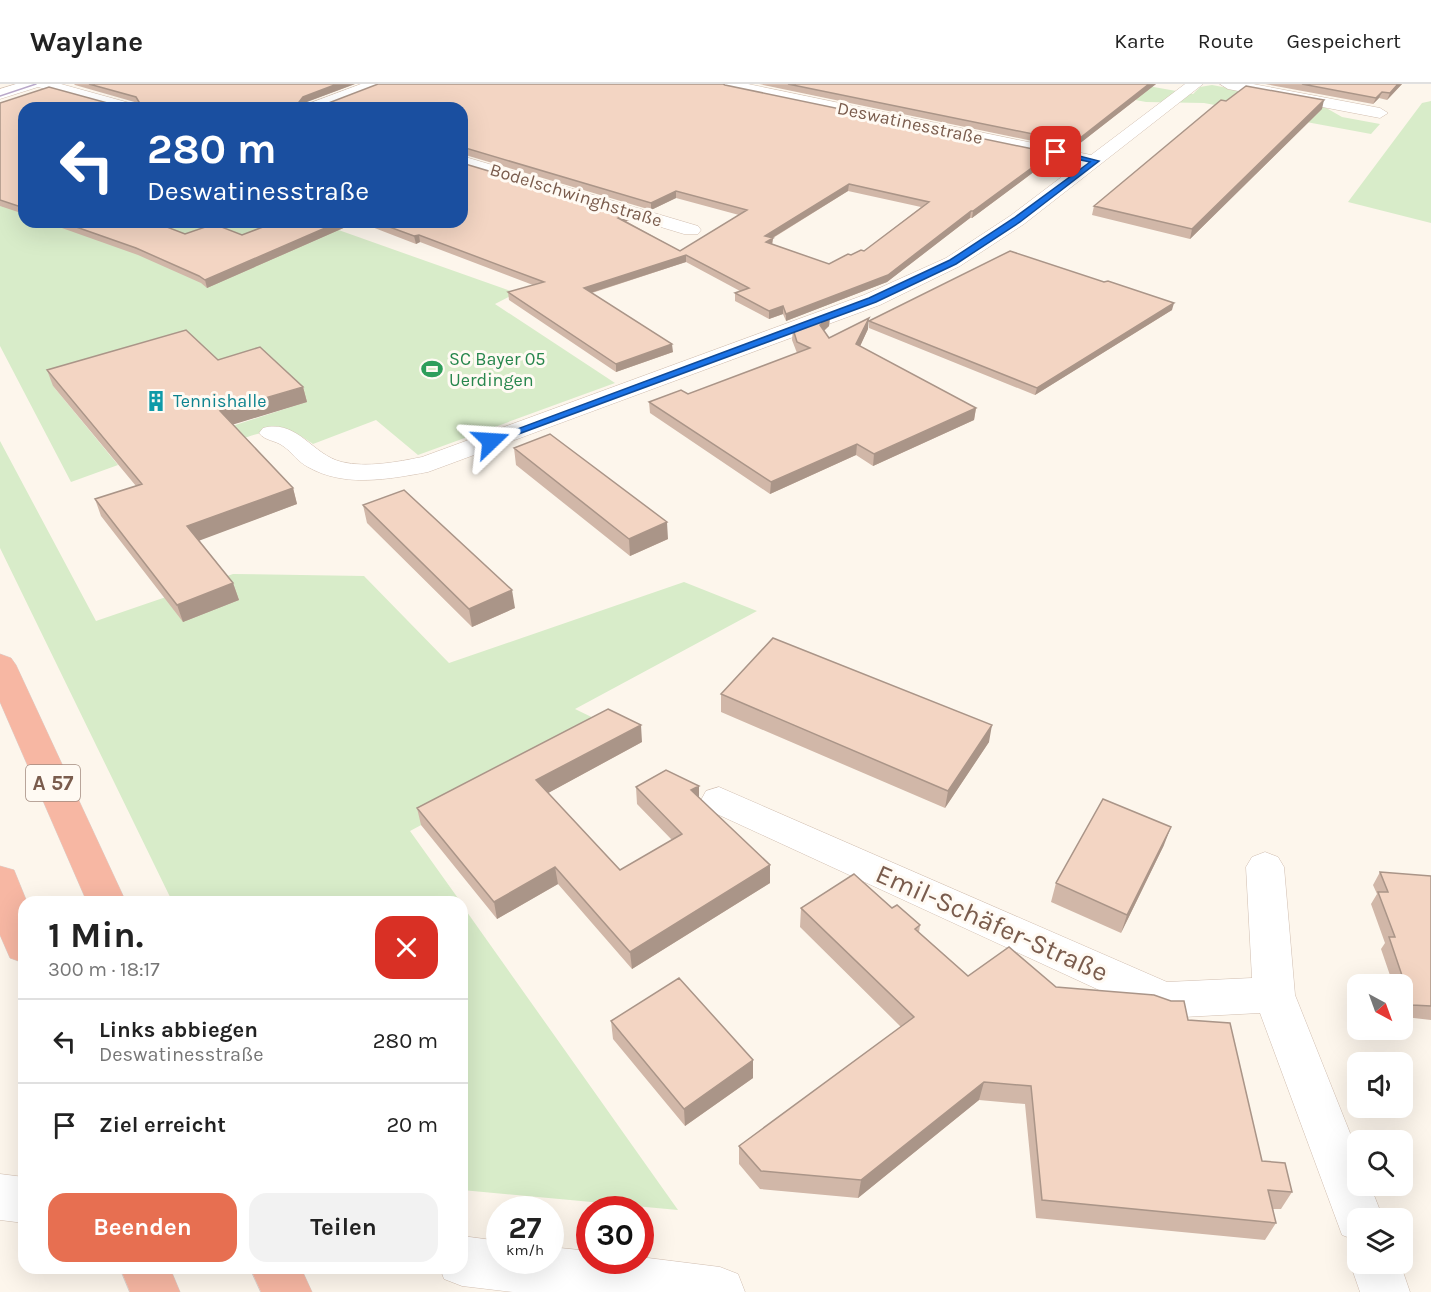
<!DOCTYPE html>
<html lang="de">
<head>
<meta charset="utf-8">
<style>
  :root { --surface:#fff; --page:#f2f2f2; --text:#222; --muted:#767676; --line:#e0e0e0; --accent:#e76f51 }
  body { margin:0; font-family:Karla,sans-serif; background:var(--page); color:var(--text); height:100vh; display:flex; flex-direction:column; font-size:22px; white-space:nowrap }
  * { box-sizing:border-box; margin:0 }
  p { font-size:20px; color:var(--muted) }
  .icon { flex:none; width:33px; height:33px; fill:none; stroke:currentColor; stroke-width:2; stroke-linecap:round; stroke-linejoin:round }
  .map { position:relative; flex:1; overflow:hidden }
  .sheet { position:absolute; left:18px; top:812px; width:450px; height:378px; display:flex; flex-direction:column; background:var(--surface); border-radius:18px; box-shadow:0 6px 24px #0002 }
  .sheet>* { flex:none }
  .top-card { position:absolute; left:18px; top:18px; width:450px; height:126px; border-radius:18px; box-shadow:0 6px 24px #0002; background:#1a4fa0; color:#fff; overflow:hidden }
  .needle { width:39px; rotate:139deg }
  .buttons { position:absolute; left:1347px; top:890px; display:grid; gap:12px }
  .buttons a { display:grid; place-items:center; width:66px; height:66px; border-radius:12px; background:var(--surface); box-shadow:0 6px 24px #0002; font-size:30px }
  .speed { position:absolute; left:486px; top:1112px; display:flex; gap:12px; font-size:30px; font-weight:700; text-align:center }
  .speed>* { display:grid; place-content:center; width:78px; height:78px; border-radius:50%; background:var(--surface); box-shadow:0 6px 24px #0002; line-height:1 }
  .speed small { font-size:15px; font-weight:400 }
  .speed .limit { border:9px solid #d22; background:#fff; color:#111 }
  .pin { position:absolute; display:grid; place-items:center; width:51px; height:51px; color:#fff; margin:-26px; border-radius:12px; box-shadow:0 3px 9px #0006 }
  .me { position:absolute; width:66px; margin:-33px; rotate:70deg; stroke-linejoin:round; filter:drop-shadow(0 0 4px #0008) }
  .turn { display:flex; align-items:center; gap:21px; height:126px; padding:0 30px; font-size:27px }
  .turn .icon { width:78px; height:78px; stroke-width:2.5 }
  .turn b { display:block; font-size:42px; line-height:51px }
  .round { display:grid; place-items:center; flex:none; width:63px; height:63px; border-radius:18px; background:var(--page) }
  .summary { display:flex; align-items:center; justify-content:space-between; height:102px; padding:0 30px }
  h1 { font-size:36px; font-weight:700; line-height:45px }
  .primary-button { display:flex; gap:12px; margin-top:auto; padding:12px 30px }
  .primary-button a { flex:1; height:69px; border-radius:18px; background:var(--accent); color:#fff; font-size:24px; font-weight:700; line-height:69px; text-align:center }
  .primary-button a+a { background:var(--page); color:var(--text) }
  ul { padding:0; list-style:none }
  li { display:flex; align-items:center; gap:18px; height:84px; padding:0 30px; border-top:2px solid var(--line) }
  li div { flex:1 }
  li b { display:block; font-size:22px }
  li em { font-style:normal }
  header { display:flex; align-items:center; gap:36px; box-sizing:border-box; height:84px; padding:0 30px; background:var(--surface); border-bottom:2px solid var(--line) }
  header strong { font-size:28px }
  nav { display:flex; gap:33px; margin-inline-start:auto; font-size:21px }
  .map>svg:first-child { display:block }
</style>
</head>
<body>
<header>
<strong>Waylane</strong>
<nav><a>Karte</a><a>Route</a><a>Gespeichert</a></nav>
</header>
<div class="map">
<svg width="1431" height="1208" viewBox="0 0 1431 1208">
  <rect width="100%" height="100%" fill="#fdf6ec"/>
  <!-- green -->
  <path fill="#d8ecc9" d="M1052 0H1137L1193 10 1200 3 1212 1 1321 21 1342 33 1380 40 1371 50 1204 19 1146 18Z
    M1431 17V139L1348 118 1422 19Z
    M0 96 24 104V138H316L516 209 495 220 615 299 418 371 376 336 313 360C286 340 268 346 238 356L226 344 306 318 53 302 118 381 71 398 0 262Z
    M0 357 96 537 233 490 364 492 449 579 684 498 757 527 575 625 608 641 410 747 460 817H172L0 464Z
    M462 821 678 1126 462 1106Z"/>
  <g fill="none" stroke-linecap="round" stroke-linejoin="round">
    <defs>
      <path id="minor" d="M16 0H61L137 21 139 24H113L38 3 0 15V5Z
        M361 0H384L381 3 326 24H303L305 21Z
        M717 0H748L1091 71 1185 0H1203L1024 140 960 182 880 221 428 388C389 395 345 404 308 383 298 378 292 368 283 362 275 356 265 357 259 349L263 344C298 335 312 371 342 378 367 384 397 378 422 373L864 211 946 174 1010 132 1080 79 725 5Z
        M1220 0H1253L1380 24 1388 29 1380 34 1228 5Z
        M462 72 698 142 701 146 698 150H684L462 83Z
        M719 703 1167 898 1252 894 1246 783 1252 773 1265 768 1278 773 1284 783 1295 911 1358 1069V1101H1370L1383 1134H1358V1157L1342 1151 1260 929 1164 934 1149 929 706 725 701 716 706 707Z
        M0 1090 24 1093V1139L0 1136Z
        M462 1152 500 1157V1176H550V1163L590 1167V1176H640V1173L720 1183 738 1190 745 1208H513L462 1202 444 1195 440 1184H462Z
        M1358 1161V1179H1400L1410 1208H1360L1350 1179Z"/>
      <path id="highway" d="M0 570 11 574 16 581 126 818H87L0 618Z
        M0 782 14 786 27 818H24V879L10 874 0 851Z
        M120 1184H170L180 1208H130Z
        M250 1184H301L312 1208H261Z"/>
    </defs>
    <!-- minor casing -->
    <use href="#minor" stroke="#d1beb0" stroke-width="1"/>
    <!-- highway casing -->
    <use href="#highway" stroke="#dad1cd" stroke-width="1"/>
    <!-- minor -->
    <use href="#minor" fill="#fff" fill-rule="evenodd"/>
    <!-- highway -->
    <use href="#highway" fill="#f7b7a3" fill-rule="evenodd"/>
    <!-- tram -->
    <path stroke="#b9a8c9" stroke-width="1.5" d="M0 12 36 0"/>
  </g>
  <!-- wall -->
  <path fill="#d1b7a8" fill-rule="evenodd" d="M74 0H355L304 19 303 20H326L725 1 1051 75 972 134H970L887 198 786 237 783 230 769 235 735 217V209L740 207 686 178 592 209 673 268 616 288 509 216 508 208 533 201 420 158 416 160 359 138H462L629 136 626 137 680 167 739 131 676 114 651 126 462 70V24H24V130L0 122V19H138L75 1ZM848 107 921 123 864 167 851 171 829 180 772 160 773 154Z
    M759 0H1156L1079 60 1072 59 1066 64Z
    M1265 0H1402L1387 16 1379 14 1373 20Z
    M1322 25 1190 155 1092 131 1094 122Z
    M45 138H154L185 150 242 151 276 138H357L352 140 348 139V142L207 204 201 199 138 171Z
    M1104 198 1172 226 1035 311 869 244V237Z
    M830 232 829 242 824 247 829 254 868 245 860 262 976 324 974 336 873 382 856 371 770 410 650 329 649 318 688 310 797 269 792 256 793 245Z
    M47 286 303 303 307 318 233 340 293 404 297 420 199 456 233 499 239 516 183 538 101 432 95 415 136 402 53 302Z
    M514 364 668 455 630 472 516 381Z
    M363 421 515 524 472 543 367 439Z
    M721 610 989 658 945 724 721 628Z
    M642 658 548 709 620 786 672 756 637 720 636 703 699 702V713L770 799 632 885 558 800 497 835 421 741 417 724Z
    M1164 761 1121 849 1051 818 1056 799Z
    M1380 788 1431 792V936L1405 933 1402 927V900H1393L1381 865 1385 859 1371 820 1377 810 1373 801Z
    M801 824H892L920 841 919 848 968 892 1056 903 1188 936 1262 1077 1292 1108 1281 1125H1273L1276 1139 1265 1156 1036 1134 1025 1020 979 1016 858 1114 760 1105 739 1080V1062L901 943 800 843Z
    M611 937 753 976V994L685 1042 613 955Z"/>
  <!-- shaded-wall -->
  <path fill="#aa9588" d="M337 0H355L304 19 301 24 299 18 303 13Z
    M1149 0H1156L1079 60 1080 54Z
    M1398 0H1402L1387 16 1390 9Z
    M1382 8 1379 14 1373 20 1376 14Z
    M1324 16 1322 25 1190 155 1192 145Z
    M1073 53 1072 59 1066 64 1067 57Z
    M1052 69 1051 75 972 134 973 127Z
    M849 100 848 107 764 159 765 152Z
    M676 107V114L651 126V119Z
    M971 127 970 134 887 198 786 237V230Z
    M629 129V136L619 141 618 134Z
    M339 138H348V142L207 204 205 196Z
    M419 151 420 158 416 160 414 152Z
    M773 154 772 161 766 158Z
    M686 171V178L584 211V204Z
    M1174 219 1172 226 1035 311 1037 304Z
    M783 222V230L769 235V227Z
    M830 232 829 242 819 251 820 241Z
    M869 234 868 245 856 271V260Z
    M672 260 673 268 616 288V280Z
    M303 303 307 318 225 343 220 327Z
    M976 324 974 336 873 382 874 370Z
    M857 360 856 371 770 410 771 398Z
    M293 404 297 420 193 459 187 442Z
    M667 438 668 455 630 472 629 455Z
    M233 499 239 516 183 538 177 521Z
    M512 506 515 524 472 543 469 525Z
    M641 641 642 658 539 714 536 696Z
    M992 641 989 658 945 724 948 707Z
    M699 702V719L691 706Z
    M1171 743 1164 761 1121 849 1127 831Z
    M770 781V799L632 885 630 868Z
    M555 783 558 800 497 835 494 818Z
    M753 976V994L685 1042 684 1025Z
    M984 998 979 1016 858 1114 861 1096Z"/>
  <!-- building -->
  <path fill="#f3d5c3" stroke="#aa9588" stroke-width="1.5" fill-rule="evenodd" d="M89 0H337L303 13 299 18 302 20H326L378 0H723L725 1 1052 69 973 127H971L888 191 786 230 783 222 769 227 735 209 749 204 686 171 584 204 672 260 616 280 508 208 544 198 419 151 414 152 376 138H462V79L629 129 618 134 680 167 747 126 676 107 651 119 462 63V24H24V124L0 116V19L49 3 111 20H137L139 18 136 13ZM849 100 929 118 864 167 861 166 851 171 848 170 829 180 766 158 773 154 765 152Z
    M788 0H1149L1080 54 1073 53 1067 57Z
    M1302 0H1398L1390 9 1382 8 1376 14Z
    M1246 2 1324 16 1192 145 1094 122 1221 16 1226 17Z
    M62 138H154L185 150 214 140 242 151 276 138H339L205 196 199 192 136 164Z
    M1010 167 1104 198 1108 197 1174 219 1037 304 869 237Z
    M830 232 820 241 829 254 869 234 856 260 976 324 874 370 857 360 771 398 649 318 681 306 688 310 810 264 797 258 793 245Z
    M186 246 218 276 260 263 303 303 220 327 293 404 187 442 233 499 177 521 95 415 142 400 47 286Z
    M550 350 667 438 629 455 514 364Z
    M404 406 512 506 469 525 363 421Z
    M773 554 992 641 948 707 721 610Z
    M608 625 641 641 536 696 620 786 682 750 636 703 666 686 699 702 691 706 770 781 630 868 555 783 494 818 417 724Z
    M1103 715 1171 743 1127 831 1056 799Z
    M1380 788 1431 792V922L1412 921 1389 853H1395L1378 808H1388Z
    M854 790 892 824 897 821 920 841 915 845 968 892 1009 863 1056 903 1154 911 1171 917H1184L1188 936 1230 939 1262 1077 1285 1079 1292 1108 1268 1106 1276 1139 1042 1116 1031 1002 984 998 861 1096 761 1087 739 1062 914 933 801 824Z
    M679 894 753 976 684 1025 611 937Z"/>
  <!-- route -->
  <path fill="#1a73e8" stroke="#114b97" stroke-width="1.5" d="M1056 66 1099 77 1020 138 956 180 876 218 494 359 491 360 485 357 869 214 950 176 1014 134 1090 78 1053 70Z"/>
  <!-- icons -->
  <defs>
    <symbol id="stadium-bare" viewBox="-9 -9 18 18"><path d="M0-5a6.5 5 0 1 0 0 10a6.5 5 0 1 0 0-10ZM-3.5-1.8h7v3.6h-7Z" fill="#2e9e5b" stroke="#fffaf3" stroke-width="2.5" paint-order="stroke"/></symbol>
    <symbol id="building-bare" viewBox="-9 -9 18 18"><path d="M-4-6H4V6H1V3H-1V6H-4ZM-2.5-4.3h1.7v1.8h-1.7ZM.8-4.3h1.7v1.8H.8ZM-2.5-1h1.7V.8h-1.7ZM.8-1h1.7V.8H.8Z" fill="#0f9aa8" stroke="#fffaf3" stroke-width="2.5" paint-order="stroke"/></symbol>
  </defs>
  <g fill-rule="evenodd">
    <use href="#stadium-bare" x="417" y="270" width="30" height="30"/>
    <use href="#building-bare" x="141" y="302" width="30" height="30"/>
  </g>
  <g text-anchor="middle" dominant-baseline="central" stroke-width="6" stroke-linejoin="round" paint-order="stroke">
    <!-- far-street labels -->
    <g font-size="18" fill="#7a5c4d" stroke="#fffaf3">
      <text transform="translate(910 39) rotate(12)">Deswatinesstraße</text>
      <text transform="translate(576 111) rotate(17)">Bodelschwinghstraße</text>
    </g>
    <!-- far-leisure labels -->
    <g font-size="18" fill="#27864d" stroke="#fffaf3" text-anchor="start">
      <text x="449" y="275">SC Bayer 05<tspan x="449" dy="21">Uerdingen</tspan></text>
    </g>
    <!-- far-culture labels -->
    <g font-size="18" fill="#0d838f" stroke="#fffaf3" text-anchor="start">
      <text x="173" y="317">Tennishalle</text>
    </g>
    <!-- shield labels -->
    <rect fill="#fffaf3" stroke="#a28b7f" stroke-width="1.5" x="26" y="681" width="54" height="36" rx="4.5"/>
    <g font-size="21" font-weight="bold" fill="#7a5c4d">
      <text x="53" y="699">A 57</text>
    </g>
    <!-- near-street labels -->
    <g font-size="27" fill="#7a5c4d" stroke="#fffaf3">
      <text transform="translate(992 839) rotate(24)">Emil-Schäfer-Straße</text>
    </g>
  </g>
</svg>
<div class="buttons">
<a><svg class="needle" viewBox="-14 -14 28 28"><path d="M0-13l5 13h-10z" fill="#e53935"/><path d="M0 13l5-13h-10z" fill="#767676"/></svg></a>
<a><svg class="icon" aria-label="sound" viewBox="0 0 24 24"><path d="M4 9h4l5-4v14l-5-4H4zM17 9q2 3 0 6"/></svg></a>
<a><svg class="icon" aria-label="search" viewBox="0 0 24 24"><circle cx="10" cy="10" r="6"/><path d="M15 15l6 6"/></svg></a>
<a><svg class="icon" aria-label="layers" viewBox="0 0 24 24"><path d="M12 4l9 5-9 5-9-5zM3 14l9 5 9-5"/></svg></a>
</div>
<div class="speed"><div>27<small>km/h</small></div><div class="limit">30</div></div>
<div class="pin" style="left:1056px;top:68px;background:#d93025"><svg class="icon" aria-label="arrive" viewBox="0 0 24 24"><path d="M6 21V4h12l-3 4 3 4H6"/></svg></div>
<svg class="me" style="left:491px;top:357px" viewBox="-20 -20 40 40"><path d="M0-17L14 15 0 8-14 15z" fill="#1a73e8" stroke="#fff" stroke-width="4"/></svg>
<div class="top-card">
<div class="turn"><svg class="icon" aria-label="left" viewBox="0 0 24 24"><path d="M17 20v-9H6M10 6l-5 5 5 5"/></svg><div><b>280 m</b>Deswatinesstraße</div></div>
</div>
<section class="sheet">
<div class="summary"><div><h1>1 Min.</h1><p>300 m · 18:17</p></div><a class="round" style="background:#d93025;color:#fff"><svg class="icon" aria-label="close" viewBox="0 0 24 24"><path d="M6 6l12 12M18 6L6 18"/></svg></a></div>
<ul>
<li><svg class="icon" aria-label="left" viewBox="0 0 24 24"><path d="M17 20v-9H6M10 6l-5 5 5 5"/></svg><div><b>Links abbiegen</b><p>Deswatinesstraße</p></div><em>280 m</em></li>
<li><svg class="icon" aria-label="arrive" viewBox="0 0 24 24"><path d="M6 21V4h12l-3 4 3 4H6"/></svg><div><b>Ziel erreicht</b></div><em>20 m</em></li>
</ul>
<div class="primary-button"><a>Beenden</a><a>Teilen</a></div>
</section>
</div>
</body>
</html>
